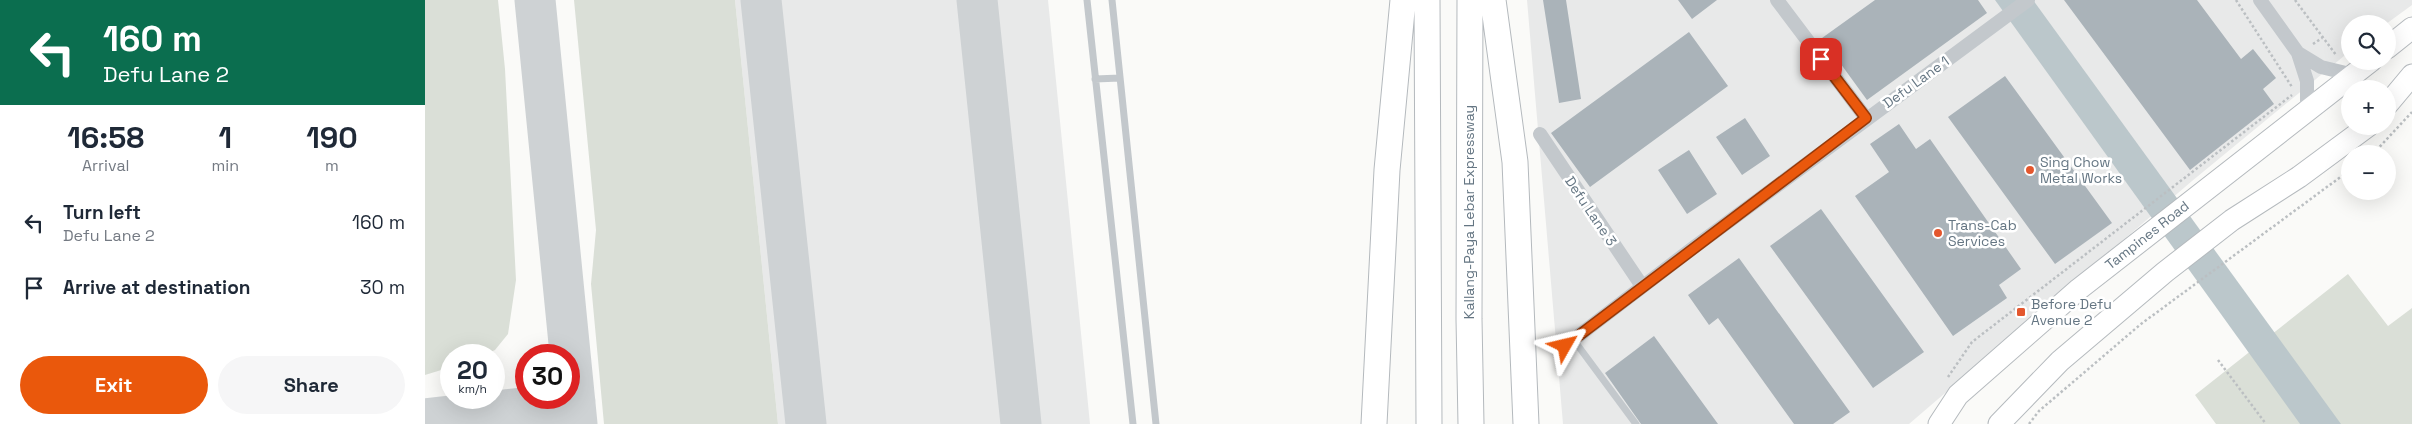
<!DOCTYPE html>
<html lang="en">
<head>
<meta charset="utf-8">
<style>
  :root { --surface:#fff; --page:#f6f6f7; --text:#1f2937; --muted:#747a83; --accent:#ea580c }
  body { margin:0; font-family:"Space Grotesk",sans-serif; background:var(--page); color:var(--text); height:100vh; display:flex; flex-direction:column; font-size:19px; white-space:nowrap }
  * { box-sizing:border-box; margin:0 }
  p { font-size:16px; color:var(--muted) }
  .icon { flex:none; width:28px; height:28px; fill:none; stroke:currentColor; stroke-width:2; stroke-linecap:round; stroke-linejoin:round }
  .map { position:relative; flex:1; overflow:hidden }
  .drawer { display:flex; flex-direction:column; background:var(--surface); width:425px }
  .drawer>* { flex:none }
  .hud { background:#0b6e4f; color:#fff; overflow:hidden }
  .controls { position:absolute; left:1916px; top:15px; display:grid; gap:10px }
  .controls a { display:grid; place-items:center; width:55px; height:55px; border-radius:50%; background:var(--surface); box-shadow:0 5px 20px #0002; font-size:25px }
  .speed { position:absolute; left:15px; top:344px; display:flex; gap:10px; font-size:25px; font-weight:700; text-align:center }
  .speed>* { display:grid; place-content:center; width:65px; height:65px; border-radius:50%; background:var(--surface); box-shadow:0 5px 20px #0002; line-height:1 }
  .speed small { font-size:12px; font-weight:400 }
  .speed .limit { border:8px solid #d22; background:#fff; color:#111 }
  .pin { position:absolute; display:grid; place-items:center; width:42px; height:42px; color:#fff; margin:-21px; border-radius:10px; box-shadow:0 2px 8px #0006 }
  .me { position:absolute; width:55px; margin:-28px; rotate:53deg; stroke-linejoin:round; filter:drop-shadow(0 0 4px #0008) }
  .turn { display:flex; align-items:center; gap:18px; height:105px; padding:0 20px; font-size:22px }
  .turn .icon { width:65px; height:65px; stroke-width:2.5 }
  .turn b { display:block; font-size:35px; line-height:42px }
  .eta { display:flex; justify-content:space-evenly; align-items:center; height:85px; text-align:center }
  .eta b { font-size:30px; font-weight:800; line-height:35px }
  .primary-button { display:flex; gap:10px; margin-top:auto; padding:10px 20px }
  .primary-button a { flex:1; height:58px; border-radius:30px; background:var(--accent); color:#fff; font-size:20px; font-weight:800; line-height:58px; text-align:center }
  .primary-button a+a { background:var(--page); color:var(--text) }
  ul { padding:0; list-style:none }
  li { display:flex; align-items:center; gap:15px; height:65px; padding:0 20px }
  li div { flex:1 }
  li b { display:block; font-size:19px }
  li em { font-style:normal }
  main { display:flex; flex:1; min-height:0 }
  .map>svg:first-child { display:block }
</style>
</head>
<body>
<main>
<section class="drawer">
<div class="hud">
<div class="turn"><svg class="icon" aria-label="left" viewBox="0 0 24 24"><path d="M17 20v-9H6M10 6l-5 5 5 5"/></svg><div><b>160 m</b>Defu Lane 2</div></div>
</div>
<div class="eta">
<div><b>16:58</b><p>Arrival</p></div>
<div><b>1</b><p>min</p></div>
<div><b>190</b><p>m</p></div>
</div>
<ul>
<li><svg class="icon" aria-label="left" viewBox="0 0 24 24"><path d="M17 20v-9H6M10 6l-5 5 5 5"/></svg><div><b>Turn left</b><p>Defu Lane 2</p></div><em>160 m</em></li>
<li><svg class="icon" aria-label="arrive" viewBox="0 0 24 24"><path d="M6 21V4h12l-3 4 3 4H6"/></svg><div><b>Arrive at destination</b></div><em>30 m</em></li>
</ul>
<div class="primary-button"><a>Exit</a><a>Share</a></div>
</section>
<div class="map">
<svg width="1987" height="424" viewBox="0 0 1987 424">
  <rect width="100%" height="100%" fill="#fafaf8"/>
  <!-- built -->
  <path fill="#e8e9e9" d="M310 0H623L665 424H353Z
    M1102 0H1987V5L1961 24H1925V51L1767 181 1484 424H1138Z"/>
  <!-- green -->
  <path fill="#dadfd7" d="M0 0H73L80 69 91 280 83 334 70 350 59 355H26V367L0 375Z
    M149 0H310L353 424H179L166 284 171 230Z
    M1923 274 1963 326 1987 308V424H1791L1770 395Z"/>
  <!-- water -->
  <path fill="#bbc7cb" d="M1570 0H1608L1916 424H1875Z"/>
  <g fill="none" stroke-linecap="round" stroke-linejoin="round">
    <!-- taxiway -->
    <path stroke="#ced2d4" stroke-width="41" d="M110 0 152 424
      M336 0 381 424
      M552 0 596 424
      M0 419 150 402"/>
  </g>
  <!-- building -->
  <path fill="#aab3b9" d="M1118 0H1141L1156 99 1134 103Z
    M1253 0H1292L1267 19Z
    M1450 0H1553L1562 13 1442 100 1397 38Z
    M1639 0H1772L1816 59 1828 49 1851 78 1838 89 1849 104 1765 170Z
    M1264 32 1303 86 1165 187 1126 133Z
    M1580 76 1687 223 1630 264 1523 117Z
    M1320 118 1345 156 1317 175 1291 137Z
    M1474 124 1491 149 1505 139 1596 269 1574 285 1582 298 1528 336 1430 196 1464 172 1445 144Z
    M1264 150 1292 194 1262 214 1233 170Z
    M1396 209 1499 352 1448 388 1345 246Z
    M1314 258 1425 412 1408 424H1369L1293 318 1284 325 1263 295Z
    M1229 336 1293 424H1216L1180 373Z"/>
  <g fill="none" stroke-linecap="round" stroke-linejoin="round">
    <defs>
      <path id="primary" d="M1962 48 1987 28
        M1962 105 1987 75
        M1514 424 1533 395 1654 289 1946 61
        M1574 424 1635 361 1740 272 1807 220 1874 177 1943 126"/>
      <path id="highway" d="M1002 0 1004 424
        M1045 0 1044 319 1046 424
        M1068 0 1090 162 1101 424
        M949 424 962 170 978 0"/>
    </defs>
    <!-- primary casing -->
    <use href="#primary" stroke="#b5babe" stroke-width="23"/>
    <!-- highway casing -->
    <use href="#highway" stroke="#b4b9bd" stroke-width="27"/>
    <!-- path -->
    <path stroke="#bbbfc2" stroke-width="2.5" stroke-dasharray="2.5 2.5" stroke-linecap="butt" d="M1811 0 1867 87
      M1870 0 1911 55
      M1888 44 1897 38
      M1948 154 1987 112
      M1793 360 1841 424
      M1523 377 1547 342 1867 95
      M1604 424 1614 411 1716 324 1925 170"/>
    <!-- lane -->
    <path stroke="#c3c8cc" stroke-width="7" d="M662 0 708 424
      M687 0 731 424
      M670 79 695 78
      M1148 339 1211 424"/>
    <!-- street -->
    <path stroke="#c3c8cc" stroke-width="14" d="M1352 0 1441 118
      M1835 0 1873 53 1882 81V112
      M1873 53 1896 67 1929 75
      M1115 134 1217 286
      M1140 346 1268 248 1603 0"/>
    <!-- primary -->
    <use href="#primary" stroke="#fff" stroke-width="21"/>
    <!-- highway -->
    <use href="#highway" stroke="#fff" stroke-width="25"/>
  </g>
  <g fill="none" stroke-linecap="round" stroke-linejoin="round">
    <defs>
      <path id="route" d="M1140 346 1441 118 1396 59"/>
    </defs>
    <!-- route casing -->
    <use href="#route" stroke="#983908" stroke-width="12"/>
    <!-- route -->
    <use href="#route" stroke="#ea580c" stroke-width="9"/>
  </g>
  <!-- markers -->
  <g fill="#e4572e" stroke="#fff" stroke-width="2">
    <circle cx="1605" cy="170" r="5"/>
    <circle cx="1513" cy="233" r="5"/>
    <rect x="1591" y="307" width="10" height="10" rx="2.5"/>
  </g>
  <g text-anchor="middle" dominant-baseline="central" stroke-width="5" stroke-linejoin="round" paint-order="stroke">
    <!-- street labels -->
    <g font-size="14" fill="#657683" stroke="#fff">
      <text transform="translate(1491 82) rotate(-36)">Defu Lane 1</text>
      <text transform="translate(1166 211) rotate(56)">Defu Lane 3</text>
      <text transform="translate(1044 212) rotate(-90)">Kallang-Paya Lebar Expressway</text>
      <text transform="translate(1722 235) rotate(-38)">Tampines Road</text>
    </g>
    <!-- poi labels -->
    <g font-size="14" fill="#657683" stroke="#fff" text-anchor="start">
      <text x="1615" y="162">Sing Chow<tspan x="1615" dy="16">Metal Works</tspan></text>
      <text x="1523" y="225">Trans-Cab<tspan x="1523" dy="16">Services</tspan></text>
      <text x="1606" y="304">Before Defu<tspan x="1606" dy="16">Avenue 2</tspan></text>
    </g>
  </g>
</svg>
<div class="controls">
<a><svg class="icon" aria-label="search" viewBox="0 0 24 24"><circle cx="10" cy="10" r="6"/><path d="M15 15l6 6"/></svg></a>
<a>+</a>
<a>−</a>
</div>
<div class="speed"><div>20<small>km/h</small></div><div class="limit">30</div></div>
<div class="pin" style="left:1396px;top:59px;background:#d93025"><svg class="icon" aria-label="arrive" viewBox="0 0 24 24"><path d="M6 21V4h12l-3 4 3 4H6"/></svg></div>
<svg class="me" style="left:1140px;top:346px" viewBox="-20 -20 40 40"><path d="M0-17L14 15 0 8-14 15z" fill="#ea580c" stroke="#fff" stroke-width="4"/></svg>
</div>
</main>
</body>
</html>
